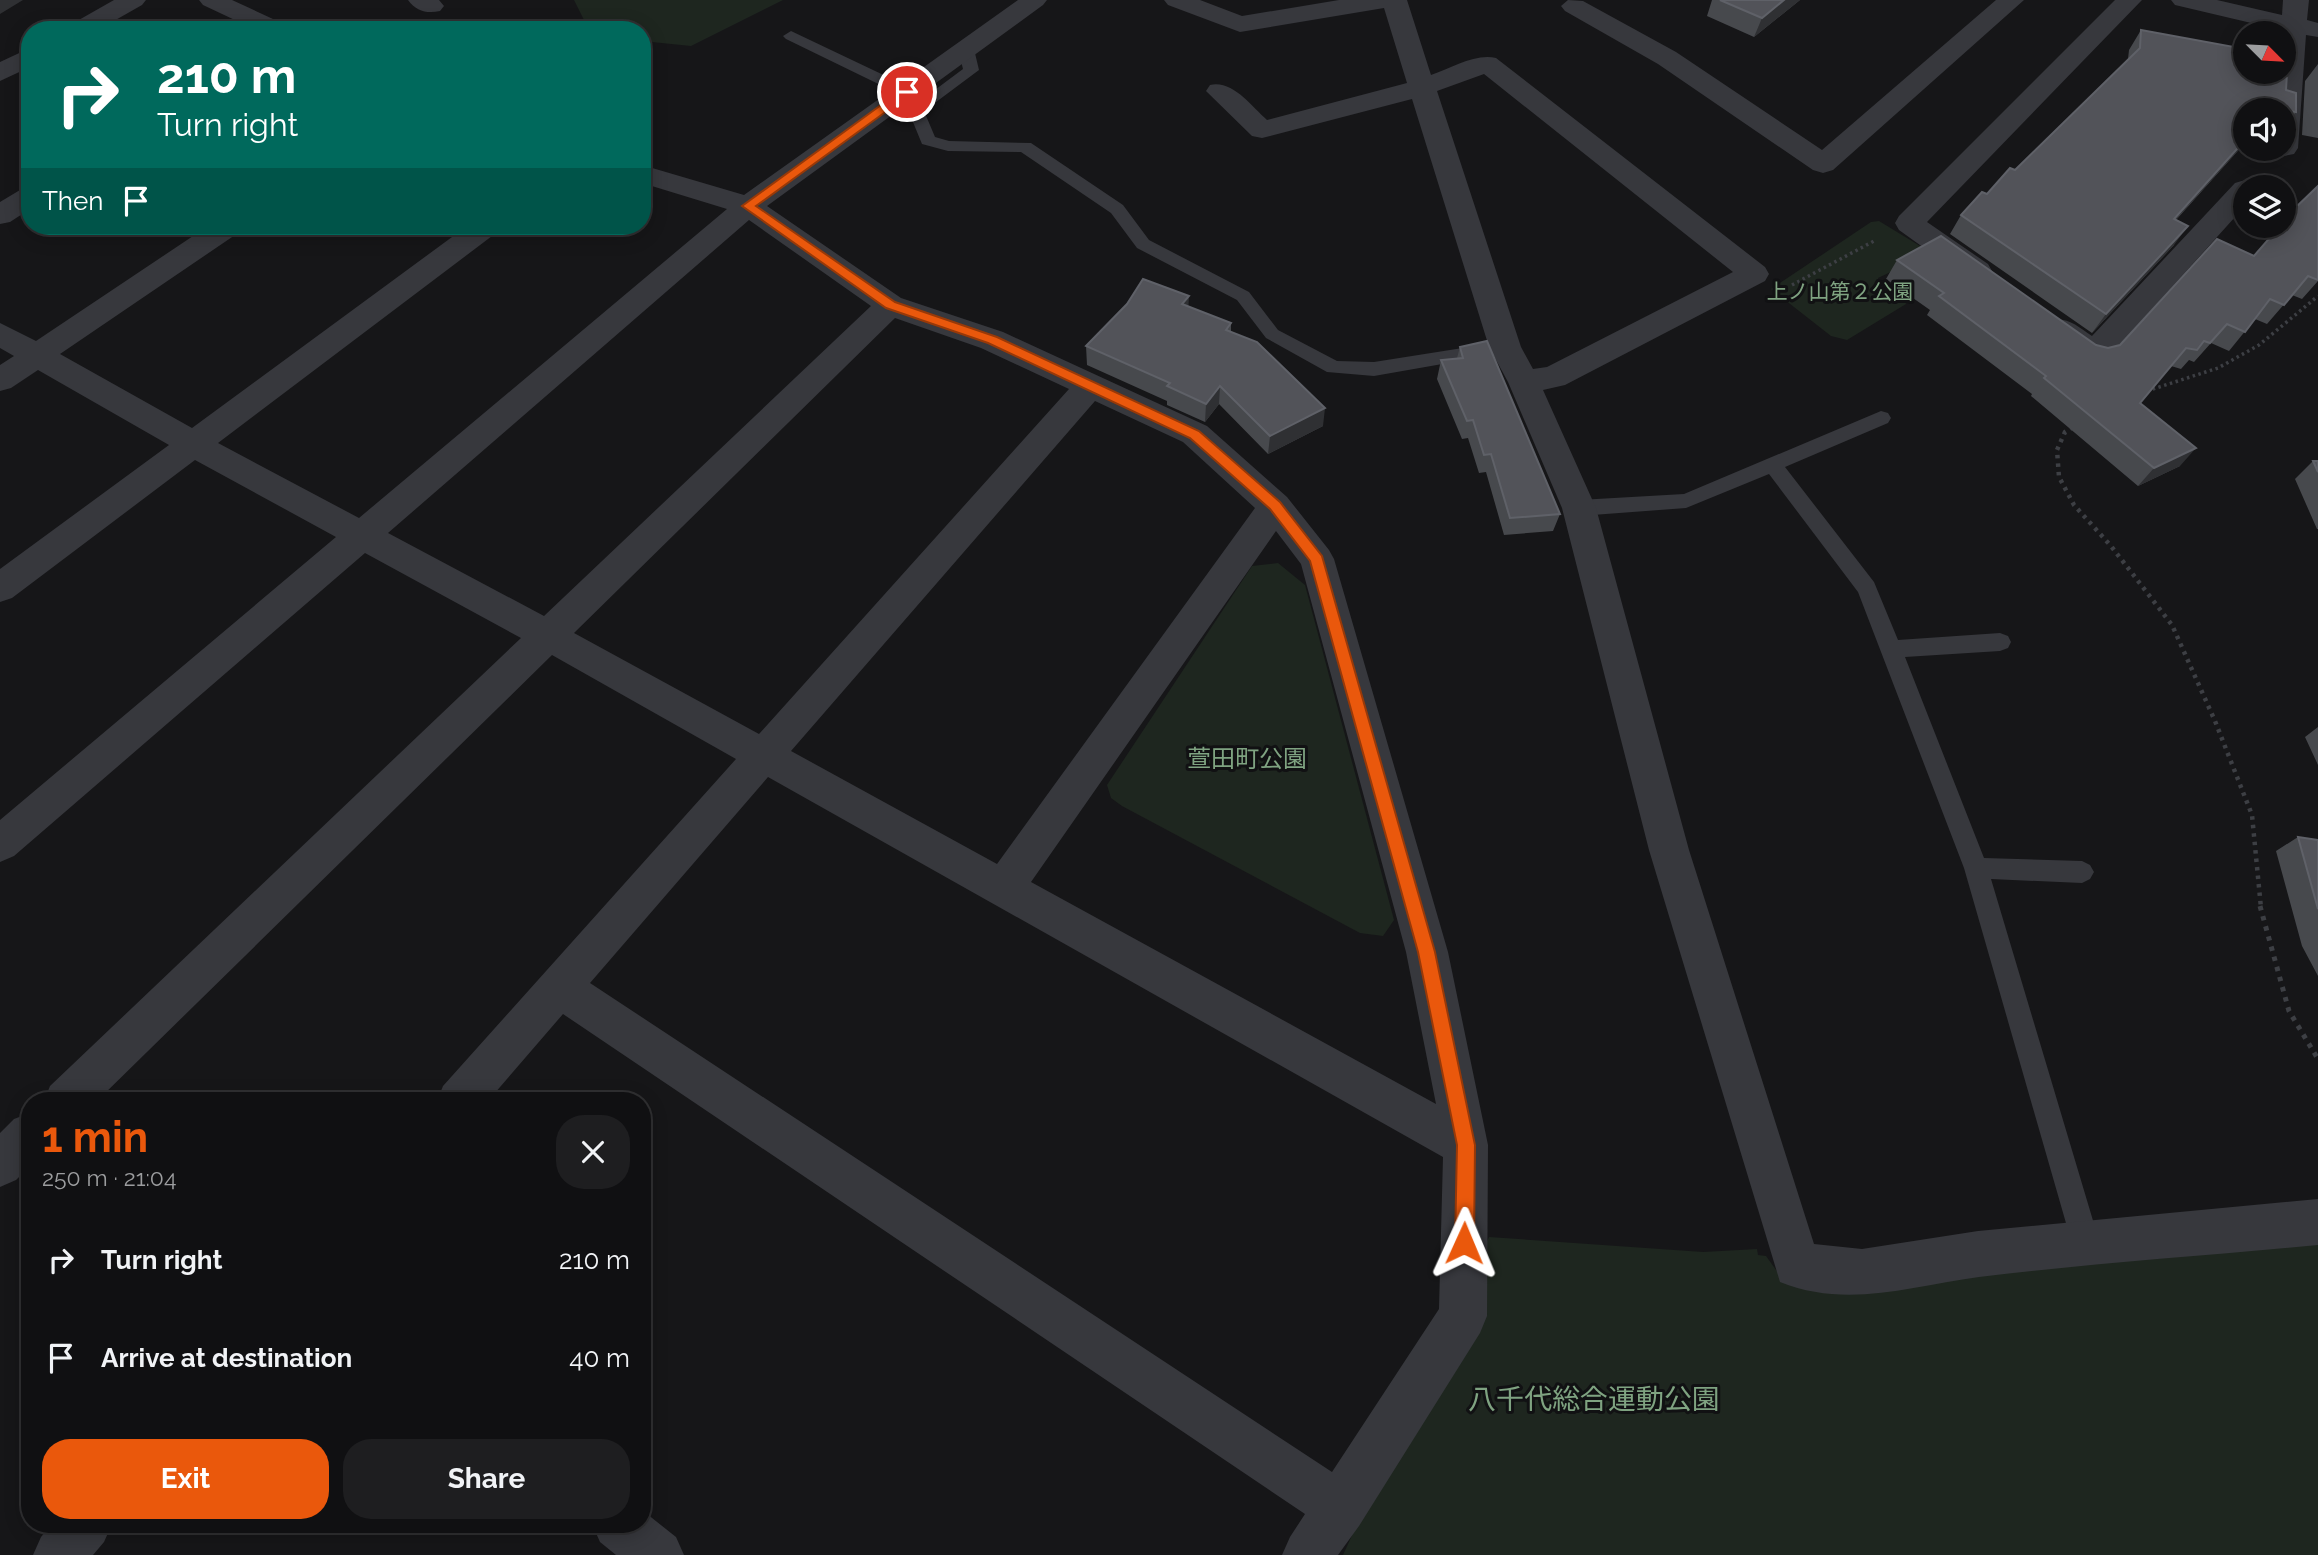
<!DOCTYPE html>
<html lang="en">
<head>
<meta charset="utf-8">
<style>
  :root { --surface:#101012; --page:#1e1e20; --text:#f1f3f6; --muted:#9c9d9f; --line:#303032; --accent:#ea580c }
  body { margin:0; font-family:Raleway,"Noto Sans JP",sans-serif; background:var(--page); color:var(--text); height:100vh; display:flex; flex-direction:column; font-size:26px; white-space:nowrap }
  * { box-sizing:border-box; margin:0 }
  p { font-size:23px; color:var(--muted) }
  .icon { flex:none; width:38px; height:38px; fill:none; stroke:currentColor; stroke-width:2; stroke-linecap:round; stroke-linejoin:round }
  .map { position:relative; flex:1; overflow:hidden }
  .drawer { position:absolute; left:21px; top:1092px; width:630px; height:441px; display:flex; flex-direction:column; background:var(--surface); border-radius:28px; box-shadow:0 4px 18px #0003,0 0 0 2px var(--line) }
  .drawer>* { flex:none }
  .guide { position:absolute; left:21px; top:21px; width:630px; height:214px; border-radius:28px; box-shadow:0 4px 18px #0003,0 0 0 2px var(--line); background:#00695c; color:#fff; overflow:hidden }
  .needle { width:46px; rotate:114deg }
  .controls { position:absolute; left:2233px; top:21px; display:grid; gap:14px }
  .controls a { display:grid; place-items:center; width:63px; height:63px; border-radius:50%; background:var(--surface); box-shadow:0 4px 18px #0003,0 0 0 2px var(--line); font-size:35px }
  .pin { position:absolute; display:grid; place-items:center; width:60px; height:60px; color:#fff; margin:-30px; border:4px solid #fff; border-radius:50%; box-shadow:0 2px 7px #0007 }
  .me { position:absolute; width:77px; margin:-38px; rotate:1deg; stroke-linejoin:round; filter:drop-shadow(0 0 5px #0008) }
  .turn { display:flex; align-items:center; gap:24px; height:147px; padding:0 21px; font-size:32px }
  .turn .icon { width:91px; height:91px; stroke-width:2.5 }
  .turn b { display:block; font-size:49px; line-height:60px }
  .then { display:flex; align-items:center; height:66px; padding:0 21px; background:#0003; gap:14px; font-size:26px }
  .round { display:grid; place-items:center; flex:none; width:74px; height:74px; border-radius:28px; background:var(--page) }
  .summary { display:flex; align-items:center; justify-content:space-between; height:119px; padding:0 21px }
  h1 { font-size:42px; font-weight:700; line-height:52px; color:var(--accent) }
  .action { display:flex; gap:14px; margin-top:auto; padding:14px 21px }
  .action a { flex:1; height:80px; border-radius:28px; background:var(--accent); color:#fff; font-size:28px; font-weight:700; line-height:80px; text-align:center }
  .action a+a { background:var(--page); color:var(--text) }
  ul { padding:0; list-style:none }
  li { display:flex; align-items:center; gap:21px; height:98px; padding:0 21px }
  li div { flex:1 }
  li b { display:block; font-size:26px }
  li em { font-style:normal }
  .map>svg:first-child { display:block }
</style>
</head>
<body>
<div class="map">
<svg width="2318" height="1555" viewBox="0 0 2318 1555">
  <rect width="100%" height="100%" fill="#161618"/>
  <!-- green -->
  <path fill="#1e261f" d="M574 0H783L691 46 642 41V30H589Z
    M1879 221 1925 249 1926 255 1878 278 1879 285 1904 299 1906 304 1847 340 1831 336 1771 289 1871 222Z
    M1278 563 1305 585 1394 920 1383 936 1360 933 1122 806 1111 798 1107 785 1252 566Z
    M2318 1229V1555H1343L1489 1237 1703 1252 1757 1249 1758 1255 1766 1256 1784 1281Z"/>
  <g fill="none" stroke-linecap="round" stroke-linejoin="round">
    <!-- path-far2 -->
    <path stroke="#3d3f44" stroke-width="3.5" stroke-dasharray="2.5 3.5" stroke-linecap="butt" d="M1792 285 1874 241
      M2147 391 2218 368 2259 345 2318 296"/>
    <!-- path-far1 -->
    <path stroke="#3d3f44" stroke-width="4.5" stroke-dasharray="3.5 5" stroke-linecap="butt" d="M2073 427 2065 432 2057 450 2059 477 2074 505 2111 546 2172 625 2215 721 2252 815 2261 908"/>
    <!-- path -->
    <path stroke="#3d3f44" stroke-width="5" stroke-dasharray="4.5 6" stroke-linecap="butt" d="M2260 906 2289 1011 2318 1059"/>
    <!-- service -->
    <path fill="#37383d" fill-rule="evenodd" d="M791 31 913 89 915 92 907 97 901 95 786 39 783 36Z
      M966 44 974 49 979 70 924 111 935 137 949 141 1031 143 1123 205 1149 240 1249 292 1278 330 1337 361 1374 362 1488 344 1495 345 1497 350 1495 355 1488 356 1374 376 1327 372 1266 338 1237 300 1137 248 1111 213 1021 152 948 151 922 144 908 110 963 69 958 49Z
      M1881 411 1888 413 1891 418 1888 423 1785 467 1874 582 1898 640 2000 633 2008 636 2011 642 2008 648 2000 651 1905 657 1984 858 2082 861 2090 865 2094 872 2090 879 2082 883 1991 879 2100 1244 2096 1254 2086 1258 2076 1254 2072 1244 1964 868 1858 592 1769 474 1686 508 1579 516 1572 513 1569 508 1572 503 1579 500 1684 494Z"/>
    <!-- minor -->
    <path fill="#37383d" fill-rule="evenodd" d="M114 0H146L142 5 98 30H66L70 25Z
      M199 0H232L286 25 290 30H256L203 5Z
      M408 0H439L444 6 440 11C427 14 416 11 408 0Z
      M1018 0H1047L1043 5 767 206 901 298 1003 332 1207 426 1287 497 1329 550 1334 559 1448 952 1488 1145 1487 1316 1480 1333 1359 1526 1338 1555H1282L1290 1537 1305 1514 563 1014 488 1101H437L443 1086 736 759 552 655 97 1101H44L50 1086 521 638 365 553 14 856 0 862V820L336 537 195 460 12 598 0 602V569L169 445 38 370 11 388 0 391V365L14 356 0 348V323L36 341 208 226H242L238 233 60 354 192 428 467 226H500L496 233 218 443 359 518 727 209 642 183V165L744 195ZM749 220 871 306 544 616 388 533ZM895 318 981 348 1069 389 759 734 574 633ZM1095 401 1183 442 1255 508 997 864 791 751ZM1276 531 1301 564 1406 952 1436 1104 1031 882ZM768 777 1443 1157 1439 1309 1332 1472 590 983Z
      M1164 0H1200L1242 16 1339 0H1407L1431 75C1451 68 1476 53 1496 58L1765 267 1769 274 1765 281 1565 385 1543 390 1596 508 1689 850 1814 1244 1862 1249 1978 1231 2318 1199V1245C2205 1256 2092 1263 1979 1277 1911 1286 1847 1309 1780 1282L1649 850 1562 508 1508 382 1489 347 1412 99 1262 138 1252 136 1206 91 1210 85C1233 80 1251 106 1267 120L1407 83 1384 8 1240 32 1168 5ZM1484 74 1733 272 1547 367 1533 369 1521 347 1437 91Z
      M1568 0 1583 1 1676 52 1822 150 1996 0H2024L1833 170 1823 173 1813 170 1658 64 1565 11 1561 6Z
      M2115 0H2142L1927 222 1988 264 1992 271 1988 278 1977 281 1966 278 1899 230 1895 223 1899 216Z
      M2171 0H2217L2282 15 2283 0H2309L2307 20 2318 23V37L2306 35 2298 148 2294 154 2284 156 2274 154 2271 149H2284V110H2274L2277 72H2284V33H2280L2281 30 2175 5Z
      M30 48V67L0 81V62Z
      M2245 180 2255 183 2258 187H2245V206L2105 361C2101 362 2098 364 2094 364 2081 364 2049 338 2043 328L2047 321C2066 315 2077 326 2092 336L2235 183Z
      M30 187V209L10 222 0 224V202L20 190Z
      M30 1113V1166L16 1180 0 1187V1133L14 1119Z
      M642 1510 676 1537 684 1555H616L600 1542 592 1524H642Z
      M52 1524H112L104 1542 93 1555H33L41 1537Z"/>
  </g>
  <!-- wall -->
  <path fill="#47494d" d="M1712 0H1800L1754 37 1707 16Z
    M2141 30 2286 90 2296 112 2284 128V110H2245V143L2176 220 2174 245 2092 333 1950 234 1961 215 2015 170 2128 59 2129 50Z
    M2318 64V138L2302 135 2305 81Z
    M2318 186V281L2302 299 2292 295 2267 324 2255 319 2229 351 2211 343 2194 362 2189 360 2181 369 2171 366 2140 403 2180 466 2138 486 2031 396 2032 394 1927 315 1930 310 1886 279 1897 260 2096 345 2108 348 2120 345 2254 256Z
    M1188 307 1231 323V331L1323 426 1268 454 1219 404 1205 422 1167 405V401L1087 365 1086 346Z
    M1460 347 1560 514 1553 531 1504 535 1486 472 1479 473 1468 438 1462 439 1437 379 1441 360 1457 358Z
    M2313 461H2318V529H2317L2295 479Z
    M2318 727V765L2305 737Z
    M2298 837 2318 840V976L2302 946 2276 851Z"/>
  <!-- shaded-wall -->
  <path fill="#2f3033" d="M0 0H23L0 14Z
    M1784 0H1800L1754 37 1762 18Z
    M2245 140V143L2159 238 2174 219Z
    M2188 226 2174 245 2092 333 2106 314Z
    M1189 296 1188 315 1182 304Z
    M1220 386 1219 404 1205 422 1206 404Z
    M1325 408 1323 426 1268 454 1270 436Z
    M2196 448 2180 466 2138 486 2154 468Z"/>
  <!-- building -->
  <path fill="#525359" stroke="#5f6168" stroke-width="2" d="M1720 0H1784L1762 18Z
    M2141 30 2245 49V72H2284V55L2288 56 2286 90 2296 93V112L2274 108 2272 110H2245V140L2174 219 2188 226 2106 314 1961 215 1982 192 1987 194 2010 168 2015 170 2140 48Z
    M2318 186V280L2308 276 2284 305 2270 299 2245 332 2227 324 2210 343 2204 341 2197 350 2186 348 2140 403 2196 448 2154 468 2044 378 2046 376 1939 296 1944 293 1897 260 1941 236 2096 345 2108 348 2120 345 2217 239 2254 256 2280 226H2284V221L2290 213Z
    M1143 279 1189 296 1182 304 1231 323 1226 330 1257 342 1325 408 1270 436 1220 386 1206 404 1167 386 1170 383 1086 346 1127 304Z
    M1487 341 1560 514 1510 518 1491 454 1484 455 1473 420 1467 421 1441 360 1463 358 1460 347Z
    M2313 461H2318V472Z
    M2298 837 2318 840V909Z"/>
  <!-- route -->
  <path fill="#ea580c" stroke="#983908" stroke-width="2" d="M903 89 913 92 756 206 895 302 997 337 1199 431 1280 502 1322 556 1435 952 1475 1145 1474 1243 1471 1249 1464 1252 1458 1249 1455 1243 1457 1145 1418 952 1310 561 1270 509 1190 438 988 343 886 308 742 206Z"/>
  <g text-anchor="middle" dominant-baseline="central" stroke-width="6" stroke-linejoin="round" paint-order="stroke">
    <!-- far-park labels -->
    <g font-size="21" fill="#7fa381" stroke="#111113">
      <text x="1840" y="291">上ノ山第２公園</text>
    </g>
    <!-- park labels -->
    <g font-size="24" fill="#7fa381" stroke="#111113">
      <text x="1247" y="758">萱田町公園</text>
    </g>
    <!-- near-park labels -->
    <g font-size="28" fill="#7fa381" stroke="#111113">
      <text x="1594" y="1399">八千代総合運動公園</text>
    </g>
  </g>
</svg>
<div class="controls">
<a><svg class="needle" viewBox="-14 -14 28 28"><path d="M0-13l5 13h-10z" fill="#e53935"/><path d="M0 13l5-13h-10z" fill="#9c9d9f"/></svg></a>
<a><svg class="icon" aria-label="sound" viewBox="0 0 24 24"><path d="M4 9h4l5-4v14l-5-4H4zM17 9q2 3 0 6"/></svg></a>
<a><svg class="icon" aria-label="layers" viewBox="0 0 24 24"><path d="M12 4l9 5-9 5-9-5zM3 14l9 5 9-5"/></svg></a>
</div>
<div class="pin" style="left:907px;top:92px;background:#d93025"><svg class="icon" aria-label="arrive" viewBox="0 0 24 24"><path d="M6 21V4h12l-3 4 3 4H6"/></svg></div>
<svg class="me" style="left:1464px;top:1243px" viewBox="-20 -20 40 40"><path d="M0-17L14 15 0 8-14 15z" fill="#ea580c" stroke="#fff" stroke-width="4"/></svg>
<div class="guide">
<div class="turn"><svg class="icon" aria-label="right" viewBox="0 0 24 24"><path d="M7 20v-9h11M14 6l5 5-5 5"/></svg><div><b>210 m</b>Turn right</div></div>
<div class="then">Then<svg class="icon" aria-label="arrive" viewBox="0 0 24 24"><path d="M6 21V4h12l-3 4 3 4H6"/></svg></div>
</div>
<section class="drawer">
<div class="summary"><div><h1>1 min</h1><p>250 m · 21:04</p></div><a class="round"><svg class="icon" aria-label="close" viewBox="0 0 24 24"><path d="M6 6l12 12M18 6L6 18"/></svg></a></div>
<ul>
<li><svg class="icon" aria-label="right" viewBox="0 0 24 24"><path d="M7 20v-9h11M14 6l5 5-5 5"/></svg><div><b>Turn right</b></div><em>210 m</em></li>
<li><svg class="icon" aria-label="arrive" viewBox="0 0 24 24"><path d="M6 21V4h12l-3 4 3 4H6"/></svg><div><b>Arrive at destination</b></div><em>40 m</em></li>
</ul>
<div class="action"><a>Exit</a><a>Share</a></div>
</section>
</div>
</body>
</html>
